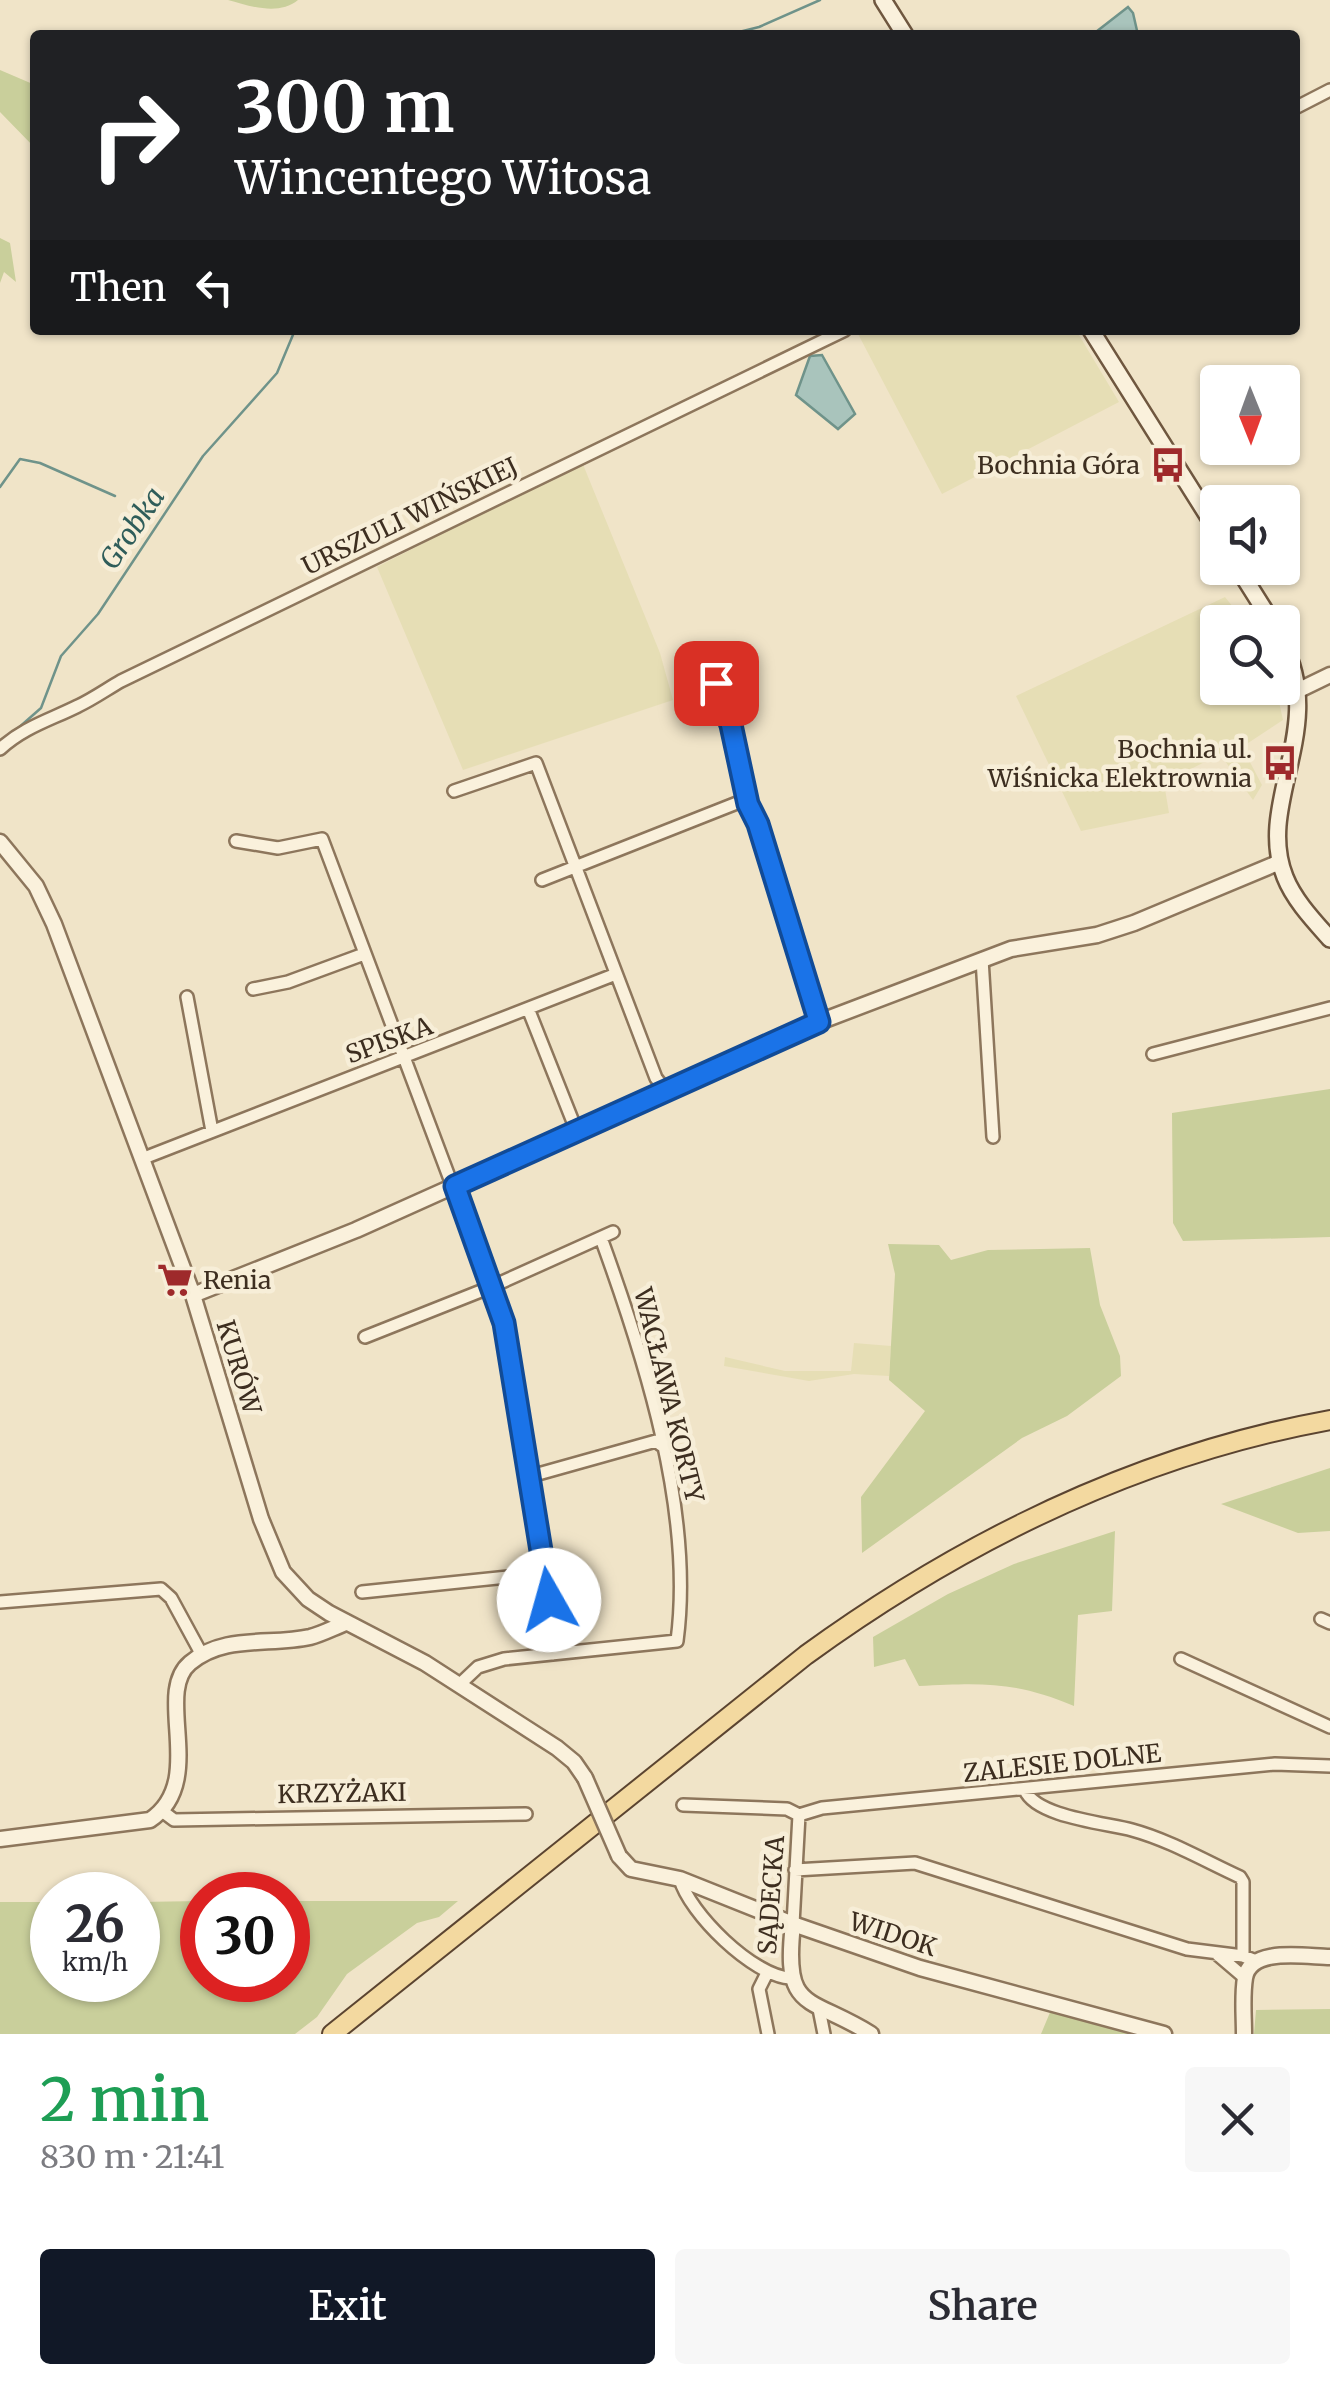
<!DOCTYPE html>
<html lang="en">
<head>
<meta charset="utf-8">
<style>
  :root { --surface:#fff; --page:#f7f7f7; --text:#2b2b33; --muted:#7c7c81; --accent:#111827 }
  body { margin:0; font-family:Merriweather,serif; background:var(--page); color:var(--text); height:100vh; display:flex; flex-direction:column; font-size:38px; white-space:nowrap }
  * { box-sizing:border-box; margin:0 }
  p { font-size:32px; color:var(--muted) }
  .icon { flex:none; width:55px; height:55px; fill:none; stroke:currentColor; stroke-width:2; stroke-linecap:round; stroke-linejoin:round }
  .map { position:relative; height:2034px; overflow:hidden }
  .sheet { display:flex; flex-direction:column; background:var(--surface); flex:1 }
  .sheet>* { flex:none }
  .hud { position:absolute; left:30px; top:30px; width:1270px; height:305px; border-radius:10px; box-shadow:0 2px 8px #0004; background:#202124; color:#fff; overflow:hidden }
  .needle { width:65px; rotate:179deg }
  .tools { position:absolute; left:1200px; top:365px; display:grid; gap:20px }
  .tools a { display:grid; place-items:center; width:100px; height:100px; border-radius:10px; background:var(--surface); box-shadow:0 2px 8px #0004; font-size:50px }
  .speed { position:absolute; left:30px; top:1872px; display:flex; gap:20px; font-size:50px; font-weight:700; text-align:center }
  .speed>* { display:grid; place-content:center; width:130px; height:130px; border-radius:50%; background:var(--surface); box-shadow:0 2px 8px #0004; line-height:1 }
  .speed small { font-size:25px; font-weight:400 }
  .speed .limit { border:15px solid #d22; background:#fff; color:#111 }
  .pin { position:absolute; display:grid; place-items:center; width:85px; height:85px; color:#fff; margin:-42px; border-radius:20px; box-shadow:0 5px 15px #0006 }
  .me { position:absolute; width:110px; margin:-55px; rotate:353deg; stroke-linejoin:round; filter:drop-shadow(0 0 8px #0008) }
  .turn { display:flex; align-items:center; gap:35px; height:210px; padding:0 40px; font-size:45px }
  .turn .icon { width:130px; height:130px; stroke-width:2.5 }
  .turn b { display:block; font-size:70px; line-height:85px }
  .then { display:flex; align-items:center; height:95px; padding:0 40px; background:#0003; gap:20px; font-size:38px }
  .round { display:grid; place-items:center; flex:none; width:105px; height:105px; border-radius:10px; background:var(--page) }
  .summary { display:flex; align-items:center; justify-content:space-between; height:170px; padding:0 40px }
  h1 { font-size:60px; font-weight:600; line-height:75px; color:#1e9e55 }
  .primary-button { display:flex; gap:20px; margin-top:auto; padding:20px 40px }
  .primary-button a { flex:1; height:115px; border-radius:10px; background:var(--accent); color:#fff; font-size:40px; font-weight:600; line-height:115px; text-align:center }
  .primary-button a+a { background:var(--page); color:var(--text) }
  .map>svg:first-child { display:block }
</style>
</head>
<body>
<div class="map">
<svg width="1330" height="2034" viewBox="0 0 1330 2034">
  <rect width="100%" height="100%" fill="#f0e4c8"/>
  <!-- farmland -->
  <path fill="#e6deb5" d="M861 330H1076L1119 402 942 494 857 332Z
    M582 462 660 653 673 700 463 770 377 567Z
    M1225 597 1245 622H1218V688H1276L1283 720 1242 747 1262 785 1253 800 1220 754 1164 783 1169 813 1081 831 1016 696Z
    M854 1343 891 1346 889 1376 854 1374 809 1381 724 1366 725 1357 785 1371H851Z"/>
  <!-- green -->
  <path fill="#c9cf9b" d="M228 0H298C279 16 249 6 228 0Z
    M0 70 35 85V148L0 112Z
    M0 238 10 243 16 282 4 272 0 283Z
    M1330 1089V1237L1183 1241 1173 1223 1172 1113Z
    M888 1244 939 1245 951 1260 988 1250 1090 1248 1100 1305 1120 1356 1121 1376 1067 1416 1022 1438 862 1553 861 1497 925 1411 889 1380 895 1274Z
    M1330 1468V1531L1298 1533 1221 1504Z
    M1115 1531 1112 1611 1078 1615 1074 1706C1015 1681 982 1683 919 1686L905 1659 874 1667 873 1637 948 1594 1014 1564Z
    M202 1901V1980H288V1901H458L439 1917 417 1923 347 1974 317 2017 295 2034H0V1902H52V1980H138V1902Z
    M1330 2009V2034H1254L1256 2010Z
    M1051 2010 1139 2034H1041Z"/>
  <!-- water -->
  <path fill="#a9c4bc" stroke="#6f938a" stroke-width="2.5" d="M1128 7 1133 13 1138 35H1092Z
    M822 355 855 414 838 429 796 395 810 356Z"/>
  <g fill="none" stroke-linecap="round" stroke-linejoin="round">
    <!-- stream -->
    <path stroke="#6f938a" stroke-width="2.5" d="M727 35 759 27 820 0
      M0 487 20 459 40 463 115 496
      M16 730 41 708 61 656 98 614 203 456 277 373 295 330"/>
    <defs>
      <path id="minor" d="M1295 108 1330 90
        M716 683 731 725 748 804 757 824 819 1022
        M0 749C24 727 50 720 78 706 93 699 107 689 121 681L845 330
        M454 791 536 763 656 1078 666 1091
        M236 841 278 848 322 839 504 1323 547 1573 553 1654
        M542 880 747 799
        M982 959 993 1137
        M253 989 288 982 364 954
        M187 997 212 1131
        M529 1011 577 1132
        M1153 1054 1330 1008
        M144 1158 616 974
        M365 1337 491 1287 613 1232
        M531 1476 656 1441 661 1445
        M362 1592 547 1573
        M0 1602 161 1589 171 1598 202 1655
        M1321 1619 1330 1623
        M1181 1659 1330 1727
        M460 1684 478 1667 504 1659 677 1641C694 1512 645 1359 601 1238
        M1025 1790C1036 1817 1106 1823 1132 1830 1169 1840 1205 1861 1240 1877L1243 1882V1956
        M683 1805 787 1809 799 1815
        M162 1811 174 1820 526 1814
        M799 1815 822 1808 1275 1764 1330 1766
        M795 1870 915 1863 1187 1949 1243 1956 1256 1961
        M680 1879C689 1913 753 1976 790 1978
        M793 1924 799 1815
        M1218 1955 1245 1978
        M767 1973 759 1989 768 2034
        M819 2009 824 2034"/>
      <path id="tertiary" d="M1297 691 1330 675
        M0 842 36 886 54 924 193 1295 261 1519 283 1572 308 1599 329 1613 425 1663 557 1748 574 1762 585 1778
        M193 1295 356 1230 819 1022 1011 949 1097 935 1134 923 1280 862
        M0 1839 150 1820C208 1781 153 1694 190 1663 224 1634 270 1646 310 1637 322 1634 335 1627 346 1623
        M619 1856 631 1869 680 1879 793 1924 920 1968 1164 2034
        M793 1924C783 2013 808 1995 871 2034
        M1244 2034C1244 2016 1242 1996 1245 1978 1250 1946 1307 1957 1330 1957"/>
      <path id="secondary" d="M883 0 905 35
        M1091 330 1218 532
        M1238 568 1272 622
        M1282 642C1328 728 1255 803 1285 877 1294 900 1314 921 1330 939"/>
      <path id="primary" d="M332 2034 806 1655C963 1541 1137 1455 1330 1420"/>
    </defs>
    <!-- minor casing -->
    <use href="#minor" stroke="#8d765c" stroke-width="16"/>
    <!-- tertiary casing -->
    <use href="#tertiary" stroke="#8d765c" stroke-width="19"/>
    <!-- secondary casing -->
    <use href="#secondary" stroke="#6f573f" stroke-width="20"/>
    <!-- primary casing -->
    <use href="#primary" stroke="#5b4430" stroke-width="22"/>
    <!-- minor -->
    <use href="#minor" stroke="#faf1dc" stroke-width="11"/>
    <!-- tertiary -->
    <use href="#tertiary" stroke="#faf1dc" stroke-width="14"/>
    <!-- secondary -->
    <use href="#secondary" stroke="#faf1dc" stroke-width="15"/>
    <!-- primary -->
    <use href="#primary" stroke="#f3d9a0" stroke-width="18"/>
    <defs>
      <path id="tertiary-bridge" d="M585 1778 619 1856"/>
    </defs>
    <!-- tertiary-bridge casing -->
    <use href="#tertiary-bridge" stroke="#8d765c" stroke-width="19" stroke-linecap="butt"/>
    <!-- tertiary-bridge -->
    <use href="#tertiary-bridge" stroke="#faf1dc" stroke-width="14"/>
  </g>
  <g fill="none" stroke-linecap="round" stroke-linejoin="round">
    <defs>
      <path id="route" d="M549 1600 504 1323 455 1186 819 1022 758 824 748 804 731 725 716 683"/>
    </defs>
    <!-- route casing -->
    <use href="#route" stroke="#114b97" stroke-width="25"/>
    <!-- route -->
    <use href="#route" stroke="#1a73e8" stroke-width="18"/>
  </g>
  <!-- icons -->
  <defs>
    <symbol id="bus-bare" viewBox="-9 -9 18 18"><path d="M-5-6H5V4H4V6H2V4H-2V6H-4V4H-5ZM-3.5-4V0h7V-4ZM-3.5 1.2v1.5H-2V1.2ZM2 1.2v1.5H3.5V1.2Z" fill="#9e2a2b" stroke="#f7eed8" stroke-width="2.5" paint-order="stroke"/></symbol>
    <symbol id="supermarket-bare" viewBox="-9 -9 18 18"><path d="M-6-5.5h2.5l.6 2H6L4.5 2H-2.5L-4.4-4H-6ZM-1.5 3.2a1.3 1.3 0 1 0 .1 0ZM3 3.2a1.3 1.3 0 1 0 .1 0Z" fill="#9e2a2b" stroke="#f7eed8" stroke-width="2.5" paint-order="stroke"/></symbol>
  </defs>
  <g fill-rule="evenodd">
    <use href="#bus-bare" x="1143" y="440" width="50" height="50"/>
    <use href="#bus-bare" x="1255" y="738" width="50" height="50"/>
    <use href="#supermarket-bare" x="150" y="1255" width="50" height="50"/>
  </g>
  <g text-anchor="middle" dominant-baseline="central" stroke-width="9" stroke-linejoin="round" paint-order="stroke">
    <!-- poi labels -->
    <g font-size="25" fill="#3d2e20" stroke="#f7eed8" text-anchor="end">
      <text x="1140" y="465">Bochnia Góra</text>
      <text x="1252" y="749">Bochnia ul.<tspan x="1252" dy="29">Wiśnicka Elektrownia</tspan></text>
      <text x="203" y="1280" text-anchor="start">Renia</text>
    </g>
    <!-- street labels -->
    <g font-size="25" fill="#3d2e20" stroke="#f7eed8">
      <text transform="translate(410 516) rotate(-26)">URSZULI WIŃSKIEJ</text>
      <text transform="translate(389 1040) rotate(-20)">SPISKA</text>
      <text transform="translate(239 1367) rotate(73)">KURÓW</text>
      <text transform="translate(669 1395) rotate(76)">WACŁAWA KORTY</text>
      <text transform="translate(1062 1763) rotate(-6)">ZALESIE DOLNE</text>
      <text transform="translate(342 1793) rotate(-1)">KRZYŻAKI</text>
      <text transform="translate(771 1895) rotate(-86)">SĄDECKA</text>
      <text transform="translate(893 1934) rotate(18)">WIDOK</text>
    </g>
    <!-- water labels -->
    <g font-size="28" font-style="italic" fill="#2f5d5a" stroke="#f7eed8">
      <text transform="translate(132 528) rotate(-56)">Grobka</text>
    </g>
  </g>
</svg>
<div class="tools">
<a><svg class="needle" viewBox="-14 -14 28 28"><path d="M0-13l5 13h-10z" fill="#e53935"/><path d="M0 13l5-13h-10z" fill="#7c7c81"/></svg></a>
<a><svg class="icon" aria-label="sound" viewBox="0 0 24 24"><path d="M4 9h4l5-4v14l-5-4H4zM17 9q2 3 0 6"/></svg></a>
<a><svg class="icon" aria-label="search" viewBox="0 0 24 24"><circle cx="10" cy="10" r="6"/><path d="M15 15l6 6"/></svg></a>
</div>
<div class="speed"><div>26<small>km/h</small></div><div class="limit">30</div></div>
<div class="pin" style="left:716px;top:683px;background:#d93025"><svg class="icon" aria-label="arrive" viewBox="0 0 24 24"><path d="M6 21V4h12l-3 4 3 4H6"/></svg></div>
<svg class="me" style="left:549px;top:1600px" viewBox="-20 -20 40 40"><circle r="19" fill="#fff"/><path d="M0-13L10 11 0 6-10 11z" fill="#1a73e8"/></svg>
<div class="hud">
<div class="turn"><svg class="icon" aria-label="right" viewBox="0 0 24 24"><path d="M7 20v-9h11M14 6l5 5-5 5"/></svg><div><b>300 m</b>Wincentego Witosa</div></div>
<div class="then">Then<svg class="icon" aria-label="left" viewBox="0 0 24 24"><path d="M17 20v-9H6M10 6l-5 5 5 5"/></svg></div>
</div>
</div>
<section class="sheet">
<div class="summary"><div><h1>2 min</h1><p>830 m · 21:41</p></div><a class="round"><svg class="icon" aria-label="close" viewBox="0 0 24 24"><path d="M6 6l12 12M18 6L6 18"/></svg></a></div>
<div class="primary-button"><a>Exit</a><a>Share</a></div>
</section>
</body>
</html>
